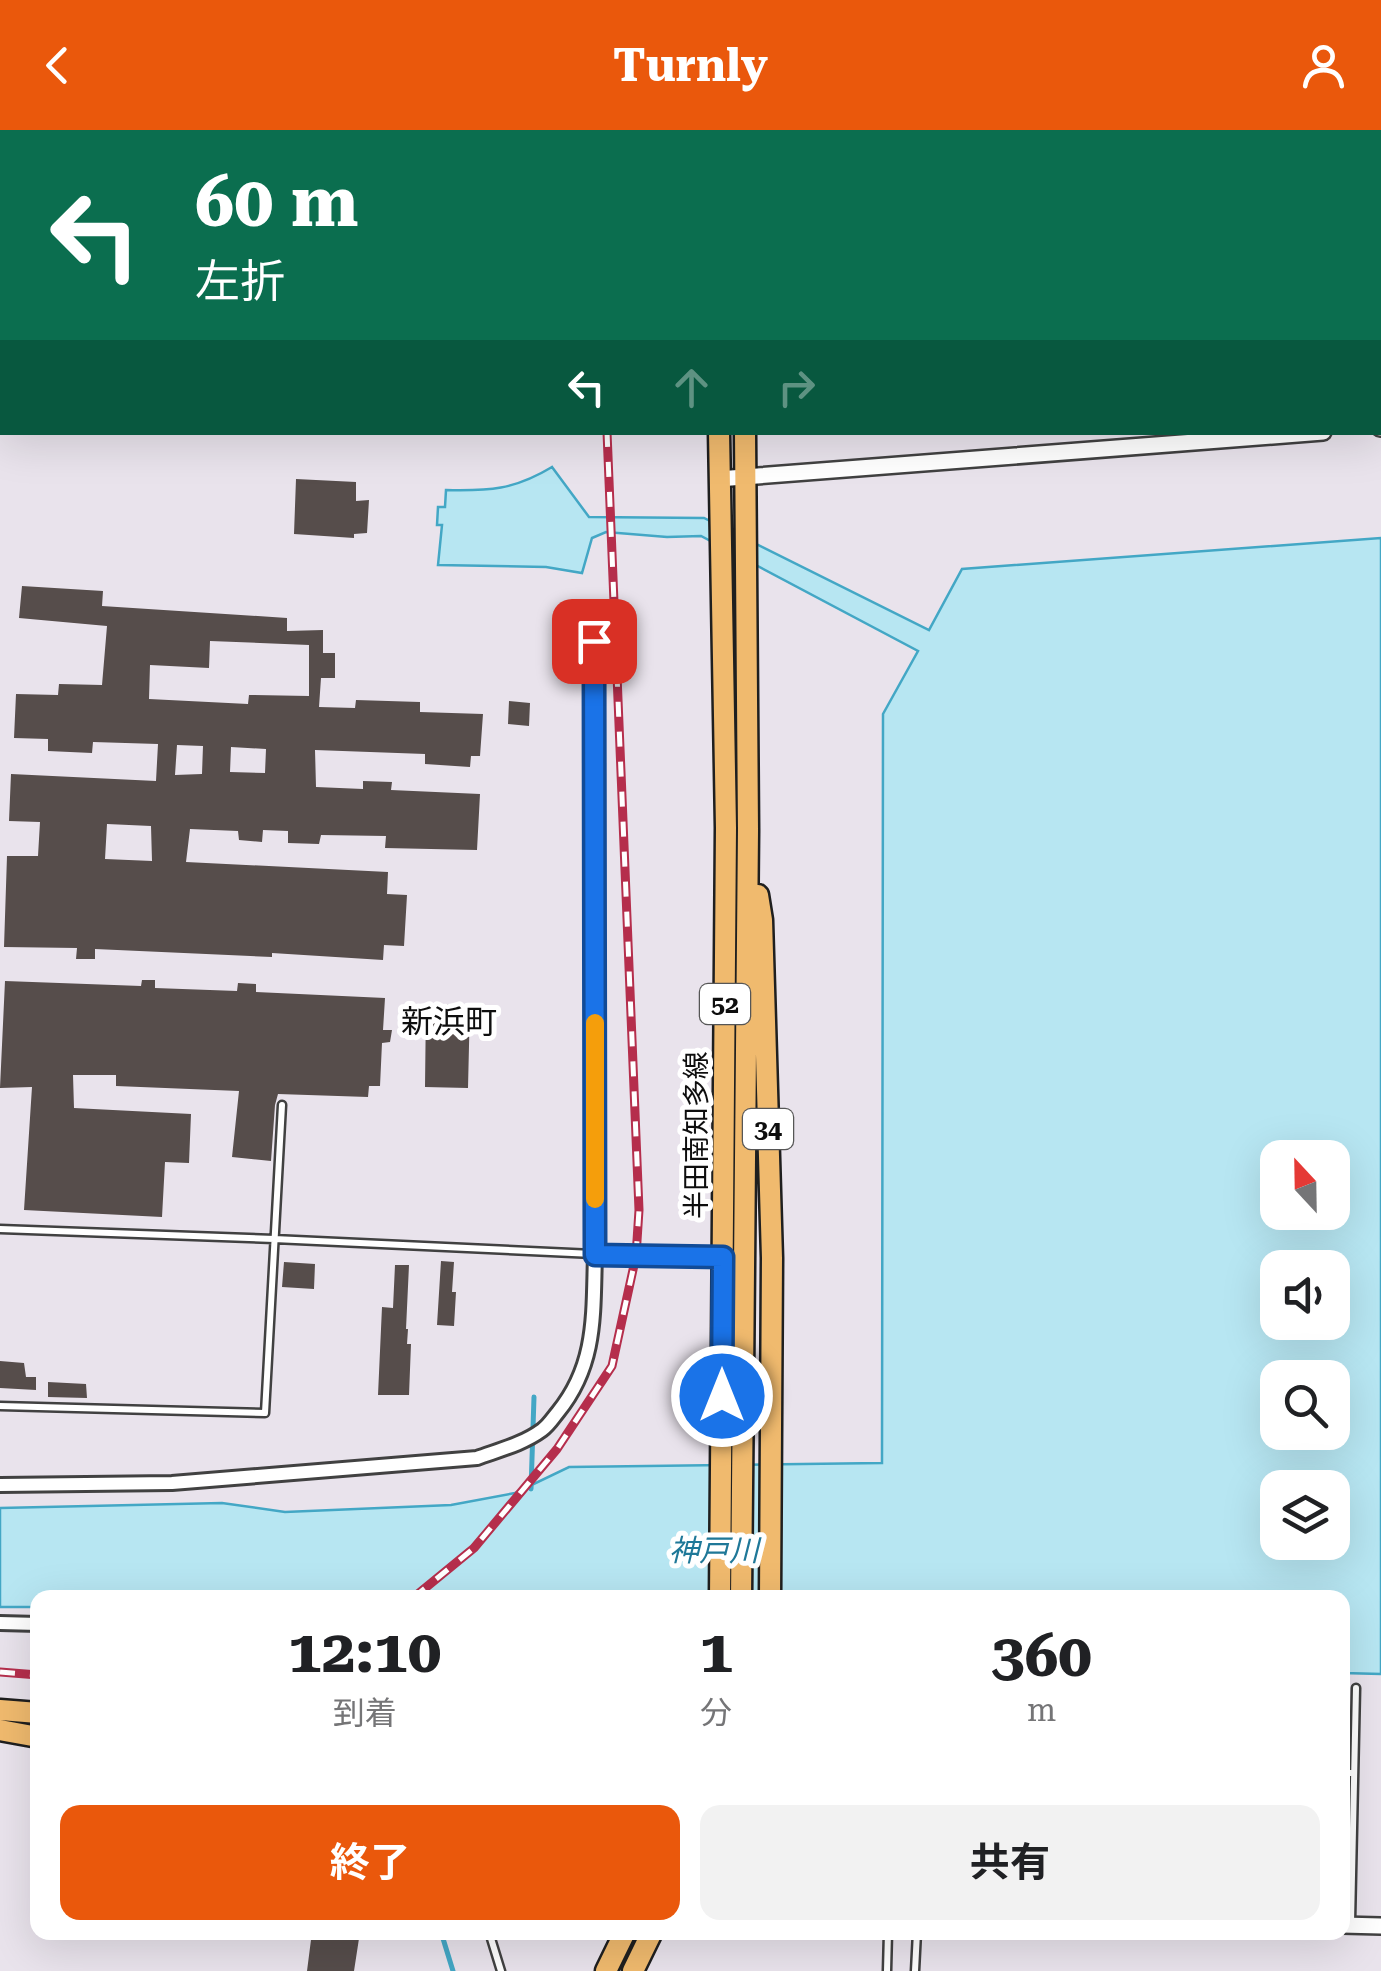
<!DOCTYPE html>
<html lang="ja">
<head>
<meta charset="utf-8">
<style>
  :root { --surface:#fff; --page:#f2f2f2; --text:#202124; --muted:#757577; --accent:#ea580c }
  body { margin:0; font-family:"Roboto Serif","Noto Sans JP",serif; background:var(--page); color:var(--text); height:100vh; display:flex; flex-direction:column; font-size:38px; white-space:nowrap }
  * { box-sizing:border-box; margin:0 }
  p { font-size:32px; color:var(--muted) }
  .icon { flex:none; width:55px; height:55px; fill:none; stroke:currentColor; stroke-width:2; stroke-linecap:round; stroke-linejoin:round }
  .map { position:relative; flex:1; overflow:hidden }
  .sheet { position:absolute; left:30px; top:1460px; width:1320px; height:350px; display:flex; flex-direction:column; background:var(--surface); border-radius:20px; box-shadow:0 10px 40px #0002 }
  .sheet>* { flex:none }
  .guide { position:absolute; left:0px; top:0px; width:1382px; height:305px; box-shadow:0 10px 40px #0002; background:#0b6e4f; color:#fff; overflow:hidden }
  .needle { width:65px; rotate:338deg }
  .fabs { position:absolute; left:1260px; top:1010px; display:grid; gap:20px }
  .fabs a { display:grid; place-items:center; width:90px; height:90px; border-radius:20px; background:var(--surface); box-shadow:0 10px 40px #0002; font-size:50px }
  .pin { position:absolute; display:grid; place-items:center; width:85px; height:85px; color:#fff; margin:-42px; border-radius:20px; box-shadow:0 5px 15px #0006 }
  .me { position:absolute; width:110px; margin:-55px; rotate:0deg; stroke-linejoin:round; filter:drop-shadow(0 0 8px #0008) }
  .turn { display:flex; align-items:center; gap:35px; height:210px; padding:0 30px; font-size:45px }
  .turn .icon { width:130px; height:130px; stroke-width:2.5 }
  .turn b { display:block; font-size:70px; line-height:85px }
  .lanes { display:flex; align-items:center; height:95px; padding:0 30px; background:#0003; justify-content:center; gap:50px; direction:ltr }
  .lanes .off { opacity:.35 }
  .eta { display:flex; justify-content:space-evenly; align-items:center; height:170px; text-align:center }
  .eta b { font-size:60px; font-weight:700; line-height:70px }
  .action { display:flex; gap:20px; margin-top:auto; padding:20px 30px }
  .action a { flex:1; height:115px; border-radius:20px; background:var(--accent); color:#fff; font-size:40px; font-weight:700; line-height:115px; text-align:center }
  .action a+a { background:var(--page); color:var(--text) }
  header { display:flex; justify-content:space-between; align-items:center; height:130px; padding:0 30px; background:var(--accent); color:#fff; font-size:45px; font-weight:700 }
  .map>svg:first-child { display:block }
</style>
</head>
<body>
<header><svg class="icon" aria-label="back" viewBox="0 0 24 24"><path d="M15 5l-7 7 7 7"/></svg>Turnly<svg class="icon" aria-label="person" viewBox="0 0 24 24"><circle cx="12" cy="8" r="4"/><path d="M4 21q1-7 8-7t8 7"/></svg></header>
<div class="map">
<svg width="1381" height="1841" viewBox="0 0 1381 1841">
  <rect width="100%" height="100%" fill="#fef9f0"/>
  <!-- industrial -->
  <path fill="#e9e3ec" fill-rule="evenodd" d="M0 0H1381V408L963 439 883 584 882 1333 569 1337 515 1363 451 1375 285 1382 222 1373 0 1378ZM2 2H1380V302H2Z
    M0 1477H37L38 1802H1342L1343 1542 1381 1543V1841H0Z"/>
  <!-- water -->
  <path fill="#b7e6f2" stroke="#43a7c5" stroke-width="2.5" fill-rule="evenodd" d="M552 337 589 387 704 388 929 500 962 439 1381 408V1544L1343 1543 1342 1468H38L37 1477H0V1378L222 1373 285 1382 451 1375 515 1363 569 1337 882 1333 883 584 918 521 701 406 667 407 606 402 592 408 582 443 546 437 438 435 442 395H437L438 377H445L446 360C489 361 514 360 552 337ZM1278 1028H1332V1082H1278ZM1278 1138H1332V1192H1278ZM1278 1248H1332V1302H1278ZM1278 1358H1332V1412H1278Z"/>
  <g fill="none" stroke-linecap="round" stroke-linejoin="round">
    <!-- stream -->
    <path stroke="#43a7c5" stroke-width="5" d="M531 1359 534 1267
      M441 1802 453 1841"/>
  </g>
  <!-- building -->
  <path fill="#564d4b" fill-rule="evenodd" d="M296 349 356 352V371L369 370 367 403 354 404V408L294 404Z
    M22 456 103 461 102 476 287 488V501L323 500V523H335V548H321L319 577 355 578 356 570 420 572V582L483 584 480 626H471L470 637 425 634V624L315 620 316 657 363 659V651L392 652 391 660 480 664 477 720 385 718 386 706 321 705 319 714 288 713V701L263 700 262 712 239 710 238 701 190 699 186 732 388 742 387 764 407 765 404 816 384 815 383 830 272 823V827L95 819V829H76L77 818 4 817 7 726H38L40 692 9 691 11 644 156 651 158 614 93 612 92 623 48 621V609L14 608 16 564 58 565 59 554 102 555 107 496 19 488ZM210 511 309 515V566L249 565 248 574 149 569 150 535 209 538ZM177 615 203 616 202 644 175 645ZM231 617 266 619 265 643 230 642ZM107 694 151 696 152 731 105 729Z
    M509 571 530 573 529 596 508 594Z
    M142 850H155V858L237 861 238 853 256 854V862L385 868 383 900H392L390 912 382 913 380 956H369L368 967 278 964 275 975 271 1031 232 1027 239 961 116 956V945H73L74 978 191 984 189 1033 165 1032 162 1087 24 1080 32 957 0 958 5 851 141 856Z
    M426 874H470L468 958 425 957Z
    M441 1131 454 1132 452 1162H456L454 1196 437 1195Z
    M284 1132 315 1134 314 1159 282 1157Z
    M395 1135H409L406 1199H408L407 1214H411L409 1265H378L382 1177 393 1178Z
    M0 1231 24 1233 26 1247H36V1260L0 1258Z
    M48 1252 86 1254 87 1268 48 1267Z
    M312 1802H360L354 1841H307Z"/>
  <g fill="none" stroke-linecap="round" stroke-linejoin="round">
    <defs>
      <path id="service" d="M0 1099 274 1109 636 1126 718 1127
        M0 1276 265 1283 282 975
        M1342 1643H1354
        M1351 1792 1356 1558
        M489 1802 501 1841
        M887 1841 888 1802
        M915 1841 917 1802"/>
      <path id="minor" d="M0 1355 172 1353 477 1328C499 1320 523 1314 542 1300 549 1295 553 1288 558 1282 597 1234 593 1184 595 1125L594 511
        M0 1493 38 1494"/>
      <path id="tertiary" d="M1380 298H1381
        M718 349 1323 302
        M1342 1795 1381 1796"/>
      <path id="primary" d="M741 2V0
        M762 2 763 0
        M719 302 726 698 720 1468
        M758 765 762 790 772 1128 770 1468
        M741 1468 748 700 745 302
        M0 1580 38 1583
        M0 1600 38 1607
        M606 1841 625 1802
        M633 1841 652 1802"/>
    </defs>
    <!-- service casing -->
    <use href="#service" stroke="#414141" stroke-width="11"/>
    <!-- minor casing -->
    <use href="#minor" stroke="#414141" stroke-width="18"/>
    <!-- tertiary casing -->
    <use href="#tertiary" stroke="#414141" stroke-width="20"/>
    <!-- primary casing -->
    <use href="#primary" stroke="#1f1f1f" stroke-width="25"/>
    <!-- service -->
    <use href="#service" stroke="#fff" stroke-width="6"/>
    <!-- minor -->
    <use href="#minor" stroke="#fff" stroke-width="12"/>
    <!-- tertiary -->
    <use href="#tertiary" stroke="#fff" stroke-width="15"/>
    <!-- primary -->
    <use href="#primary" stroke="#f0ba6e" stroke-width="20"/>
    <defs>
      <path id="rail" d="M632 2V0
        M413 1468 474 1418 557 1319 612 1236 636 1126 639 1080 607 302
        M0 1542 38 1545"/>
    </defs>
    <!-- rail casing -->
    <use href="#rail" stroke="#b52e4c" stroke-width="9"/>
    <!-- rail -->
    <use href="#rail" stroke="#fff" stroke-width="5" stroke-dasharray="15" stroke-linecap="butt"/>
  </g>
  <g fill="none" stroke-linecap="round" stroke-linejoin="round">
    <defs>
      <path id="route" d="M594 511 595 1125 723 1127 722 1266"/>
    </defs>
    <!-- route casing -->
    <use href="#route" stroke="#114b97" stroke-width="25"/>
    <!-- route -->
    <use href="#route" stroke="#1a73e8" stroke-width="18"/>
    <!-- slow -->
    <path stroke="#f59e0b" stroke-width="18" d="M595 893V1069"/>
  </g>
  <g text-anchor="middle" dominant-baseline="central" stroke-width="10" stroke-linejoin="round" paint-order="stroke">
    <!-- shield labels -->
    <g fill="#fff" stroke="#565656" stroke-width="2.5">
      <rect x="700" y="854" width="50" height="40" rx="8"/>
      <rect x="743" y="979" width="50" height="40" rx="8"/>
    </g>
    <g font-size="25" font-weight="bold" fill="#0e0e0e">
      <text x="725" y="874">52</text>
      <text x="768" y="999">34</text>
    </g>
    <!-- street labels -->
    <g font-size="28" fill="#0e0e0e" stroke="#fff">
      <text transform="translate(696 1005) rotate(-90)">半田南知多線</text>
    </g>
    <!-- water labels -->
    <g font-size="30" font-style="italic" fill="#1f7898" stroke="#fff">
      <text x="714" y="1420">神戸川</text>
    </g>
    <!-- quarter labels -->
    <g font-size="32" fill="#0e0e0e" stroke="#fff">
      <text x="449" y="892">新浜町</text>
    </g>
  </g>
</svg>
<div class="fabs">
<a><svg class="needle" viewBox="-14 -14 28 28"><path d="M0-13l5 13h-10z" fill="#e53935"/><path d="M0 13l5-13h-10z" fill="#757577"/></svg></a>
<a><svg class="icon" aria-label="sound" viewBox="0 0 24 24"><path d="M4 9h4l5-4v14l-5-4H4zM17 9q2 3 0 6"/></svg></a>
<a><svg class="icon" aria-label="search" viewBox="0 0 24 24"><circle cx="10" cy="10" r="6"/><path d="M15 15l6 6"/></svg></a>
<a><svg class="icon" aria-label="layers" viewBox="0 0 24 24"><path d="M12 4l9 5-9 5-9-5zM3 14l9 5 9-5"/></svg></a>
</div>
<div class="pin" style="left:594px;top:511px;background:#d93025"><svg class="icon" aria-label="arrive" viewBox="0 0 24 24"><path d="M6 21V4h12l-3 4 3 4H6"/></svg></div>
<svg class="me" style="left:722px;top:1266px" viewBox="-20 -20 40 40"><circle r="17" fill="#1a73e8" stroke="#fff" stroke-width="3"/><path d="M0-11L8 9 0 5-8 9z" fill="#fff"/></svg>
<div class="guide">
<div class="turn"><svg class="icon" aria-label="left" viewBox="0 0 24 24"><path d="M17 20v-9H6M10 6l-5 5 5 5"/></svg><div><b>60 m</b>左折</div></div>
<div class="lanes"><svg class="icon" aria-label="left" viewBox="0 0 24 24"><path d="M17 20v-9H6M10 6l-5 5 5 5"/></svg><svg class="icon off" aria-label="ahead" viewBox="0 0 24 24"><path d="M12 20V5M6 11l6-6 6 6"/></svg><svg class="icon off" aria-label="right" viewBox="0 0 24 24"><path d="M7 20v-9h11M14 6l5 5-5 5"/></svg></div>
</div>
<section class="sheet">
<div class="eta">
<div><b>12:10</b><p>到着</p></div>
<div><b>1</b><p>分</p></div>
<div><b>360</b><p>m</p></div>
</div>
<div class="action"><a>終了</a><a>共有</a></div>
</section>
</div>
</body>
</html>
